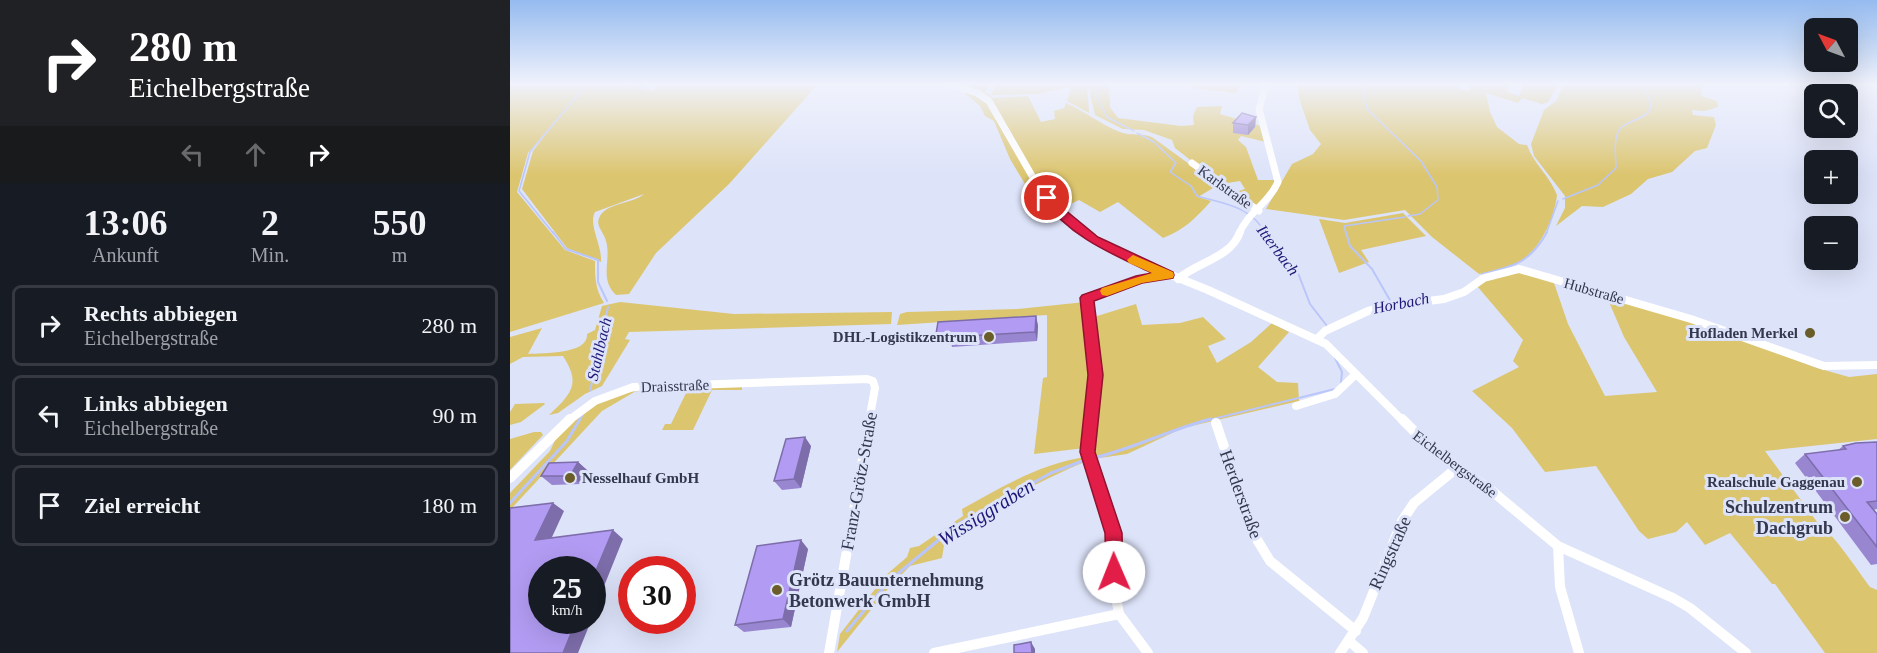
<!DOCTYPE html>
<html lang="de">
<head>
<meta charset="utf-8">
<style>
  :root { --surface:#171b24; --page:#20242c; --text:#f1f3f6; --muted:#9ea1a6; --line:#363941 }
  body { margin:0; font-family:Georgia,serif; background:var(--page); color:var(--text); height:100vh; display:flex; flex-direction:column; font-size:22px; white-space:nowrap }
  * { box-sizing:border-box; margin:0 }
  p { font-size:20px; color:var(--muted) }
  .icon { flex:none; width:33px; height:33px; fill:none; stroke:currentColor; stroke-width:2; stroke-linecap:round; stroke-linejoin:round }
  .map { position:relative; flex:1; overflow:hidden }
  .panel { display:flex; flex-direction:column; background:var(--surface); width:510px }
  .panel>* { flex:none }
  .banner { background:#202124; color:#fff; overflow:hidden }
  .needle { width:39px; rotate:311deg }
  .controls { position:absolute; left:1294px; top:18px; display:grid; gap:12px }
  .controls a { display:grid; place-items:center; width:54px; height:54px; border-radius:9px; background:var(--surface); box-shadow:0 6px 24px #0002; font-size:30px }
  .speed { position:absolute; left:18px; top:556px; display:flex; gap:12px; font-size:30px; font-weight:700; text-align:center }
  .speed>* { display:grid; place-content:center; width:78px; height:78px; border-radius:50%; background:var(--surface); box-shadow:0 6px 24px #0002; line-height:1 }
  .speed small { font-size:15px; font-weight:400 }
  .speed .limit { border:9px solid #d22; background:#fff; color:#111 }
  .pin { position:absolute; display:grid; place-items:center; width:51px; height:51px; color:#fff; margin:-26px; border:3px solid #fff; border-radius:50%; box-shadow:0 2px 6px #0007 }
  .me { position:absolute; width:66px; margin:-33px; rotate:359deg; stroke-linejoin:round; filter:drop-shadow(0 0 4px #0008) }
  .turn { display:flex; align-items:center; gap:21px; height:126px; padding:0 30px; font-size:27px }
  .turn .icon { width:78px; height:78px; stroke-width:2.5 }
  .turn b { display:block; font-size:42px; line-height:51px }
  .lanes { display:flex; align-items:center; height:57px; padding:0 30px; background:#0003; justify-content:center; gap:30px; direction:ltr }
  .lanes .off { opacity:.35 }
  .eta { display:flex; justify-content:space-evenly; align-items:center; height:102px; text-align:center }
  .eta b { font-size:36px; font-weight:700; line-height:42px }
  ul { padding:0; list-style:none }
  li { display:flex; align-items:center; gap:18px; height:81px; margin:0 12px 9px; padding:0 18px; border:3px solid var(--line); border-radius:9px }
  li div { flex:1 }
  li b { display:block; font-size:22px }
  li em { font-style:normal }
  main { display:flex; flex:1; min-height:0 }
  .map>svg:first-child { display:block }
</style>
</head>
<body>
<main>
<section class="panel">
<div class="banner">
<div class="turn"><svg class="icon" aria-label="right" viewBox="0 0 24 24"><path d="M7 20v-9h11M14 6l5 5-5 5"/></svg><div><b>280 m</b>Eichelbergstraße</div></div>
<div class="lanes"><svg class="icon off" aria-label="left" viewBox="0 0 24 24"><path d="M17 20v-9H6M10 6l-5 5 5 5"/></svg><svg class="icon off" aria-label="ahead" viewBox="0 0 24 24"><path d="M12 20V5M6 11l6-6 6 6"/></svg><svg class="icon" aria-label="right" viewBox="0 0 24 24"><path d="M7 20v-9h11M14 6l5 5-5 5"/></svg></div>
</div>
<div class="eta">
<div><b>13:06</b><p>Ankunft</p></div>
<div><b>2</b><p>Min.</p></div>
<div><b>550</b><p>m</p></div>
</div>
<ul>
<li><svg class="icon" aria-label="right" viewBox="0 0 24 24"><path d="M7 20v-9h11M14 6l5 5-5 5"/></svg><div><b>Rechts abbiegen</b><p>Eichelbergstraße</p></div><em>280 m</em></li>
<li><svg class="icon" aria-label="left" viewBox="0 0 24 24"><path d="M17 20v-9H6M10 6l-5 5 5 5"/></svg><div><b>Links abbiegen</b><p>Eichelbergstraße</p></div><em>90 m</em></li>
<li><svg class="icon" aria-label="arrive" viewBox="0 0 24 24"><path d="M6 21V4h12l-3 4 3 4H6"/></svg><div><b>Ziel erreicht</b></div><em>180 m</em></li>
</ul>
</section>
<div class="map">
<svg width="1367" height="653" viewBox="0 0 1367 653">
  <rect width="100%" height="100%" fill="#dde3f9"/>
  <!-- green -->
  <path fill="#dcc56f" d="M0 84H77L74 88 80 84H115L113 86 116 87 120 84H140L134 89 144 90 148 84H308L219 184 146 253 119 294 106 295C88 278 103 258 95 238 92 230 85 225 90 216 97 203 125 203 134 194L85 212C78 225 92 244 91 262L57 248 12 189 23 151 52 113 18 153 7 192 55 250 85 261C85 277 85 289 94 303L0 332Z
    M444 84H480L475 92 483 98 518 96 531 122 545 119 544 111 554 108 556 103C575 111 591 125 610 132 621 136 631 133 642 137L708 185 688 197 701 201C686 218 674 230 653 238L608 202 590 212 569 200 538 215 518 189 500 159 484 121 475 116 470 106Z
    M486 84H577L579 113 557 101 561 87 527 94 481 95Z
    M578 84H599L600 107 608 118 671 126 684 125 683 116 687 107 712 106 710 114 751 126 756 142 731 136 728 140 736 147 748 180H765V183L749 207 723 193 735 189 730 181 711 184 665 148 662 140 634 130 613 129 585 115Z
    M683 84H731L726 93 681 88Z
    M787 84H948L950 89 958 91 962 84H1000L997 92 1009 96 1014 84H1049L1038 102 1032 104 1012 98 1008 103 976 93 980 112 987 127 1009 144 1017 145C1023 163 1040 176 1047 195 1044 220 1029 253 1005 264 994 269 981 271 969 274L922 237 895 210 834 220 756 209 782 164 803 154 811 144 800 130 789 98Z
    M1053 84H1193L1191 96 1207 101 1208 107 1195 111 1182 110 1183 115 1204 117 1206 125 1197 148 1185 151 1162 172 1138 179 1121 194 1093 207 1072 206 1046 226 1055 208V196L1024 156 1021 144 1034 110 1047 100Z
    M893 213 916 236 851 250 859 262 829 273 809 219 835 223Z
    M1002 271 1043 280 1058 324 1095 396 1147 392 1114 337 1096 295 1176 319 1307 368 1339 377 1367 374V439L1255 451 1310 526C1322 531 1350 574 1360 587L1367 590V653H1315L1265 584H1262L1220 533 1195 545 1177 522 1166 532 1138 539 1129 531 1086 466 1035 472 1002 428 962 391 1009 367 1003 361 1013 340 967 286 981 276Z
    M110 302 224 314 382 312 381 324 119 332 115 339 120 340 92 386 75 394 48 413 39 415C62 393 71 384 53 356L13 357 0 364V337L32 328 18 354C35 353 79 354 77 334L85 330 92 306Z
    M575 302 583 374 575 448 524 454 533 378 537 377V315L387 325 390 314 397 312 508 309Z
    M626 304 632 325 670 323 693 317 716 339 698 346 707 363 741 342 762 323 779 332 748 367 767 382 788 383 789 401 673 428 617 454 583 459 590 366 584 317Z
    M232 386V390H202L183 430H152L155 424H161L177 391 173 390 175 389Z
    M166 389 164 393 126 391 92 411 0 510V493L40 451 47 436 73 410 115 392Z
    M5 404 34 403 35 404 11 422 0 425V412Z
    M24 432H31L33 435 0 470V439Z
    M575 457 577 461C526 482 480 508 435 539L432 558 400 566 377 590 327 652 330 634 376 575 397 557 400 548 409 546 453 516 452 509C492 487 529 464 575 457Z"/>
  <g fill="none" stroke-linecap="round" stroke-linejoin="round">
    <!-- stream-far2 -->
    <path stroke="#bac6fa" stroke-width="1.5" d="M589 84 585 93 597 117 624 131
      M847 84 853 89 857 109 911 161 927 187 928 200 910 214 898 216
      M627 133 644 142 666 163 660 172 681 186 687 196C715 204 741 206 756 234
      M1053 199 1088 185 1106 168C1106 157 1103 141 1109 130 1117 116 1161 121 1130 84
      M44 234 9 191 20 152 77 84
      M836 234 834 226 895 217
      M1036 234 1048 201"/>
    <!-- stream-far1 -->
    <path stroke="#bac6fa" stroke-width="2" d="M43 232 56 249 88 260V282L97 301
      M755 232 761 243 788 273 800 304 817 326
      M836 232 840 246 862 269 881 302
      M972 274C1004 266 1020 263 1037 232
      M825 358 832 372 831 383
      M80 391 98 307
      M69 421 73 414
      M695 421 825 389"/>
    <!-- stream -->
    <path stroke="#bac6fa" stroke-width="3" d="M583 458C624 449 660 429 701 419
      M0 503 57 441 70 419
      M337 631 379 581 448 524 541 473 575 460"/>
    <!-- minor-far2 -->
    <path stroke="#fff" stroke-width="7" d="M440 84 467 93 479 101 529 188 546 209 577 234
      M682 163 749 211
      M729 234C737 213 759 203 768 182L749 109 756 84"/>
    <!-- minor-far1 -->
    <path stroke="#fff" stroke-width="8" d="M575 232 614 256 698 290 816 344 893 421
      M668 279C687 262 721 258 730 232
      M807 339 815 331 858 311 870 307 934 299 954 292 974 278 1009 269 1181 319 1314 366 1367 365
      M786 406 825 394 846 374
      M58 421 85 401 123 387 357 379 363 381 365 388 359 421
      M581 421 585 375 577 298 631 279 658 275"/>
    <!-- minor -->
    <path stroke="#fff" stroke-width="10" d="M581 419 578 456 599 512 603 533 605 591 609 614 638 653
      M892 419 921 448 982 491 1048 546 1163 598 1180 608 1236 653
      M706 423 743 533 760 561 846 631
      M0 478 60 419
      M1048 546 1050 587 1069 653
      M839 641 853 653
      M319 653 360 419
      M424 653 609 614
      M830 653 853 618 892 521 904 503 948 467"/>
  </g>
  <!-- wall -->
  <path fill="#9986d1" d="M746 117 745 127 738 135 723 133V123Z
    M526 316 528 326 527 341 442 347 441 343 430 344 426 334Z
    M1367 442V509L1363 510 1367 515V564L1361 565 1285 463 1295 454 1328 450 1333 446Z
    M301 446 291 488 272 490 264 481Z
    M68 462 78 471 71 484 42 485 31 476Z
    M298 549 281 627 234 632 225 625Z"/>
  <!-- shaded-wall -->
  <path fill="#7d6daa" d="M746 117 745 127 738 135V125Z
    M526 316 528 326 527 341 525 332Z
    M295 437 301 446 291 488 284 479Z
    M68 462 78 471 71 484 60 476Z
    M43 503 54 511 37 548 25 540Z
    M103 530 113 539 82 616V580Z
    M291 540 298 549 281 627 273 619Z
    M66 621H81L68 653H53Z
    M521 642 525 649V653H522Z"/>
  <!-- building -->
  <path fill="#b29cf3" stroke="#7d6daa" stroke-width="1.5" d="M732 113 746 117 738 125 723 123Z
    M526 316 525 332 439 337V334H426L428 322Z
    M295 437 284 479 264 481 276 439Z
    M1367 442V501L1357 502 1367 514V547L1295 454 1336 449 1333 446 1346 443Z
    M68 462 60 476H31L39 463Z
    M43 503 25 540 103 530 82 580V570H32V621H66L53 653H0V508Z
    M291 540 273 619 225 625 247 546Z
    M521 642 522 653H504V645Z"/>
  <!-- sky -->
  <linearGradient id="sky" x2="0" y2="1"><stop stop-color="#95bbef"/><stop offset="0.48" stop-color="#f0f2fc"/><stop offset="1" stop-color="#f0f2fc" stop-opacity="0"/></linearGradient>
  <rect width="1367" height="175" fill="url(#sky)"/>
  <!-- route -->
  <path fill="#e11d48" stroke="#92132f" stroke-width="1.5" d="M537 195 588 237 663 272 664 275 663 278 632 283 584 301 593 375 585 452 612 533 613 572 611 578 604 580 598 578 596 572 595 533 570 452 578 375 570 298 572 295 626 276 642 273C602 254 558 236 532 198Z"/>
  <!-- slow -->
  <path fill="#f59e0b" d="M623 255 663 272 664 275 663 278 632 283 597 296 592 295 590 291 592 288 642 273 619 263 617 260Z"/>
  <!-- markers -->
  <g fill="#6a5d2a" stroke="#dde3f9" stroke-width="2">
    <circle cx="1300" cy="333" r="6"/>
    <circle cx="479" cy="337" r="6"/>
    <circle cx="60" cy="478" r="6"/>
    <circle cx="1347" cy="482" r="6"/>
    <circle cx="1335" cy="517" r="6"/>
    <circle cx="267" cy="590" r="6"/>
  </g>
  <g text-anchor="middle" dominant-baseline="central" stroke-width="6" stroke-linejoin="round" paint-order="stroke">
    <!-- street labels -->
    <g font-size="15" fill="#33384e" stroke="#dde3f9">
      <text transform="translate(715 187) rotate(36)">Karlstraße</text>
      <text transform="translate(1084 291) rotate(16)">Hubstraße</text>
      <text transform="translate(165 386) rotate(-2)">Draisstraße</text>
      <text transform="translate(945 464) rotate(37)">Eichelbergstraße</text>
    </g>
    <!-- poi labels -->
    <g font-size="15" font-weight="bold" fill="#33384e" stroke="#dde3f9" text-anchor="end">
      <text x="1288" y="333">Hofladen Merkel</text>
      <text x="467" y="337">DHL-Logistikzentrum</text>
      <text x="72" y="478" text-anchor="start">Nesselhauf GmbH</text>
      <text x="1335" y="482">Realschule Gaggenau</text>
    </g>
    <!-- water labels -->
    <g font-size="16" font-style="italic" fill="#1e1778" stroke="#dde3f9">
      <text transform="translate(768 250) rotate(53)">Itterbach</text>
      <text transform="translate(891 303) rotate(-11)">Horbach</text>
      <text transform="translate(89 349) rotate(-77)">Stahlbach</text>
    </g>
    <!-- near-street labels -->
    <g font-size="18" fill="#33384e" stroke="#dde3f9">
      <text transform="translate(349 481) rotate(-80)">Franz-Grötz-Straße</text>
      <text transform="translate(731 494) rotate(70)">Herderstraße</text>
      <text transform="translate(880 553) rotate(-66)">Ringstraße</text>
    </g>
    <!-- near-poi labels -->
    <g font-size="18" font-weight="bold" fill="#33384e" stroke="#dde3f9" text-anchor="end">
      <text x="1323" y="507">Schulzentrum<tspan x="1323" dy="21">Dachgrub</tspan></text>
      <text x="279" y="580" text-anchor="start">Grötz Bauunternehmung<tspan x="279" dy="21">Betonwerk GmbH</tspan></text>
    </g>
    <!-- near-water labels -->
    <g font-size="20" font-style="italic" fill="#1e1778" stroke="#dde3f9">
      <text transform="translate(476 512) rotate(-32)">Wissiggraben</text>
    </g>
  </g>
</svg>
<div class="controls">
<a><svg class="needle" viewBox="-14 -14 28 28"><path d="M0-13l5 13h-10z" fill="#e53935"/><path d="M0 13l5-13h-10z" fill="#9ea1a6"/></svg></a>
<a><svg class="icon" aria-label="search" viewBox="0 0 24 24"><circle cx="10" cy="10" r="6"/><path d="M15 15l6 6"/></svg></a>
<a>+</a>
<a>−</a>
</div>
<div class="speed"><div>25<small>km/h</small></div><div class="limit">30</div></div>
<div class="pin" style="left:537px;top:198px;background:#d93025"><svg class="icon" aria-label="arrive" viewBox="0 0 24 24"><path d="M6 21V4h12l-3 4 3 4H6"/></svg></div>
<svg class="me" style="left:604px;top:572px" viewBox="-20 -20 40 40"><circle r="19" fill="#fff"/><path d="M0-13L10 11 0 6-10 11z" fill="#e11d48"/></svg>
</div>
</main>
</body>
</html>
